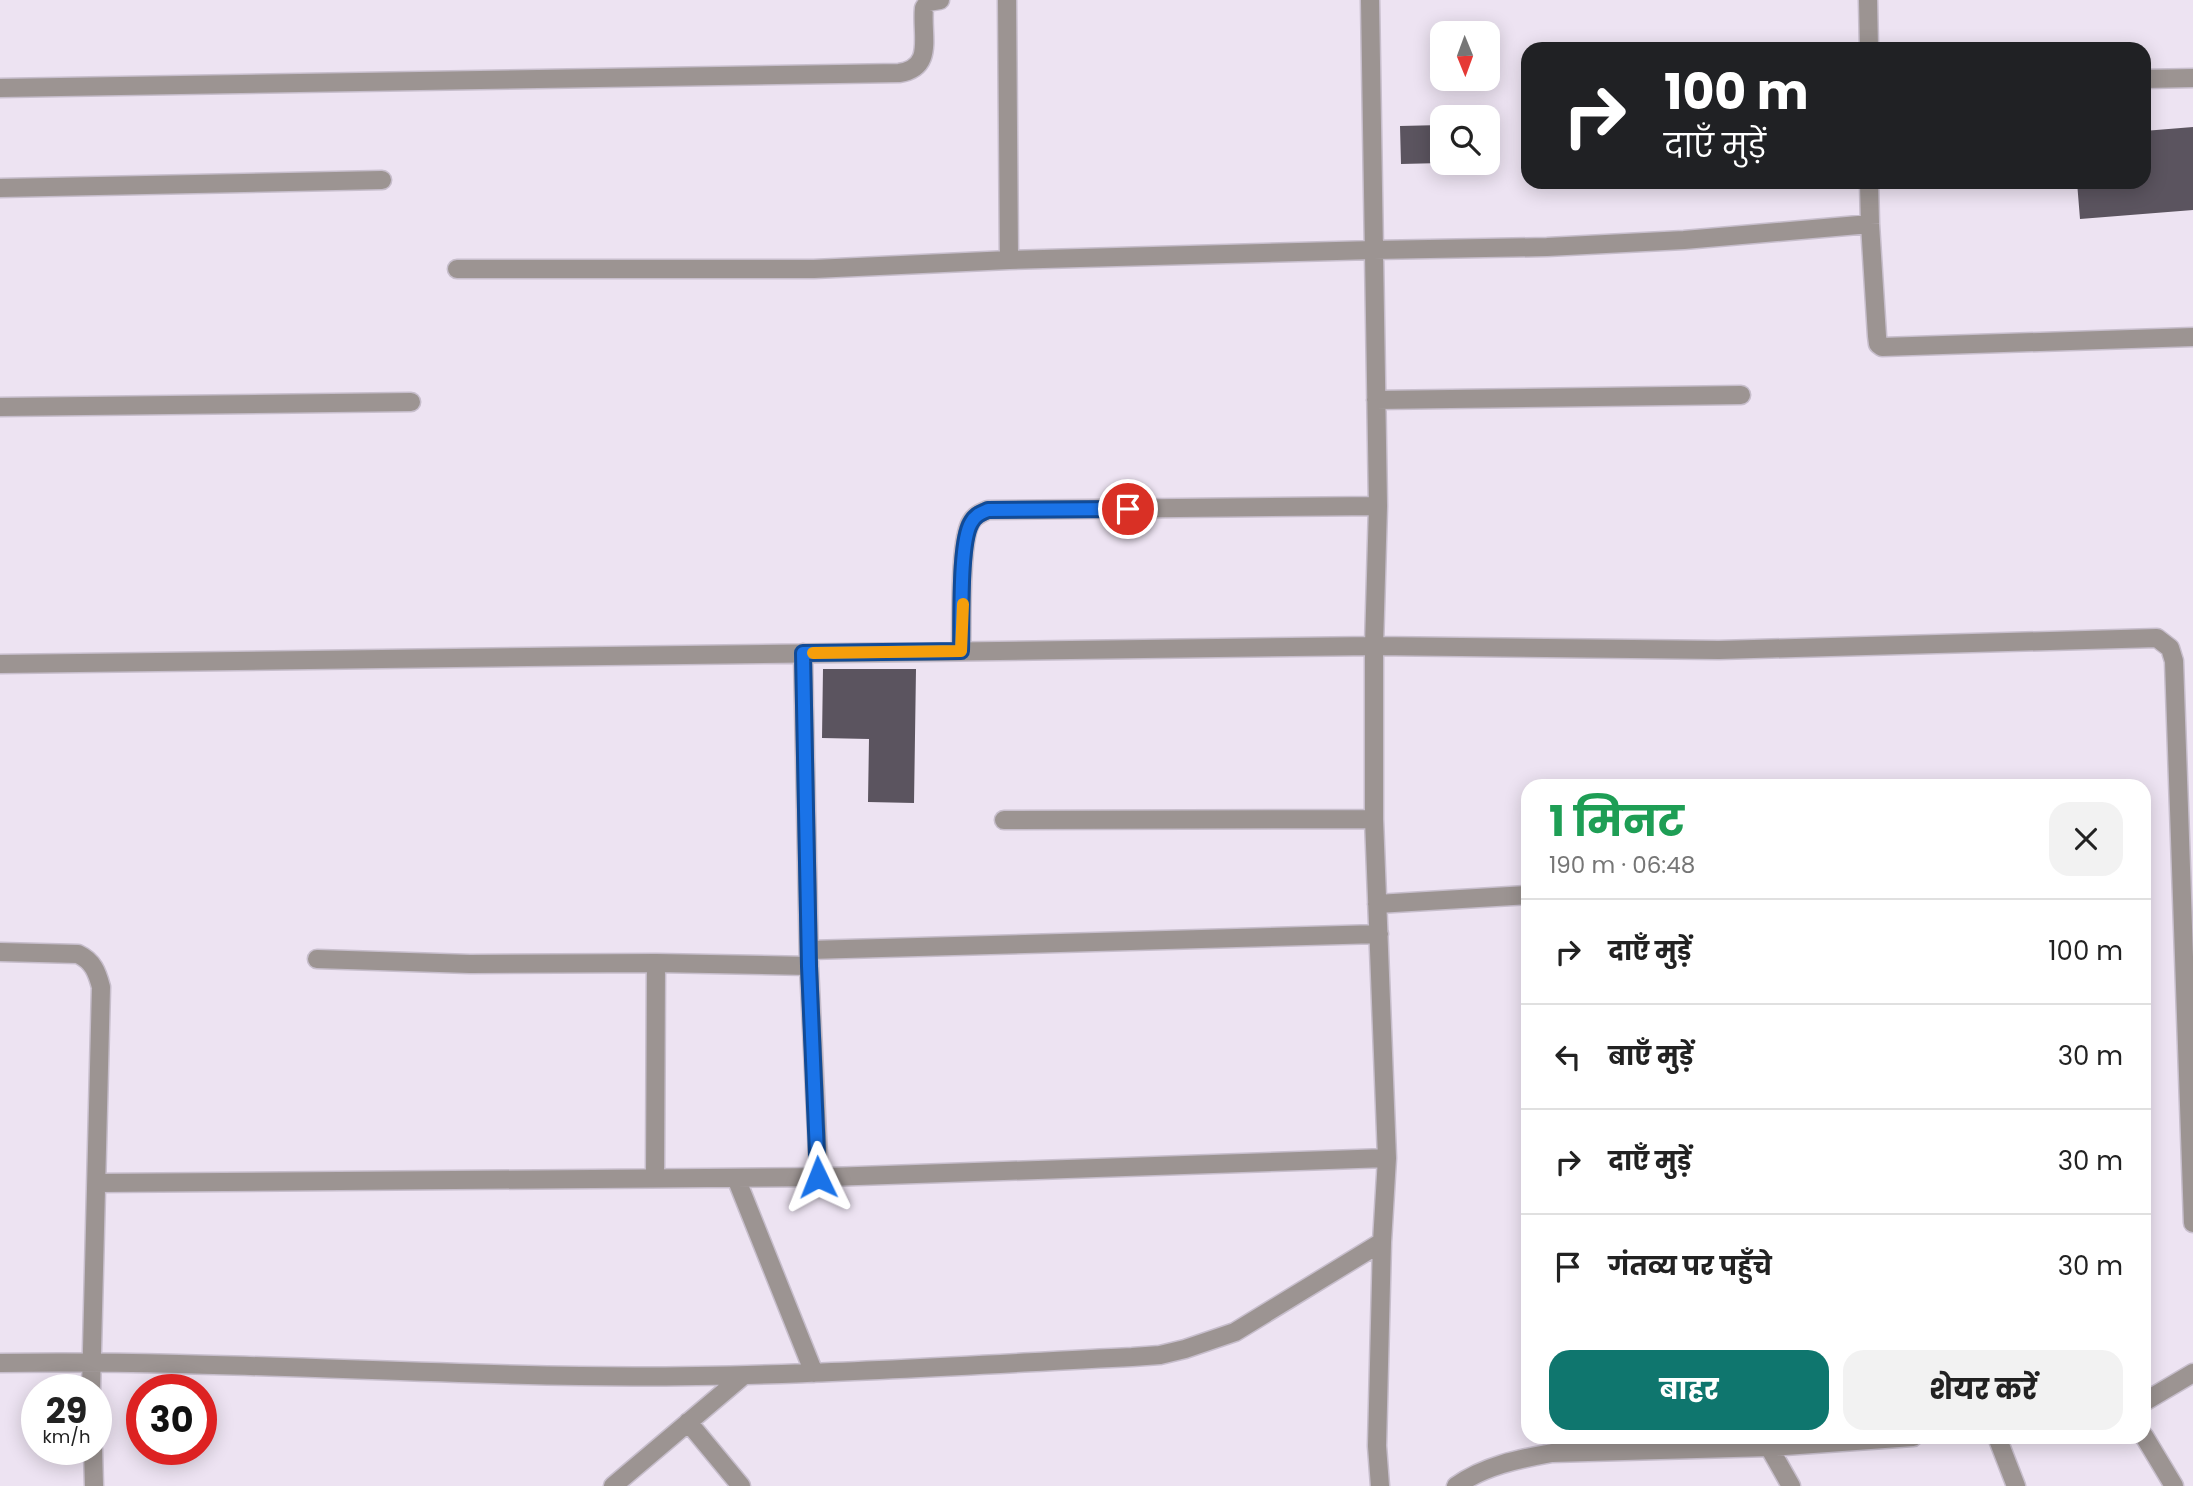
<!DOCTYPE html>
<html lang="hi">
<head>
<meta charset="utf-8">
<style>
  :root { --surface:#fff; --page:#f2f2f2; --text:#222; --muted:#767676; --line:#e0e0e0; --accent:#0f766e }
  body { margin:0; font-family:Poppins,"Noto Sans Devanagari",sans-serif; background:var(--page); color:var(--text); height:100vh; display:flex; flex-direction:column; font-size:26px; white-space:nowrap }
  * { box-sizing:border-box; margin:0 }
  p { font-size:23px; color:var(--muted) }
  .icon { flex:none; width:38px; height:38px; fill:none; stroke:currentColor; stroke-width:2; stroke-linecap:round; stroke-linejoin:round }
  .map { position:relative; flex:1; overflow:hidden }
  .side { position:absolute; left:1521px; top:779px; width:630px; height:665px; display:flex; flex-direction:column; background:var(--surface); border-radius:21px; box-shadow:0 4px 18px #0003 }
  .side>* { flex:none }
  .top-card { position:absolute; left:1521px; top:42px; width:630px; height:147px; border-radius:21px; box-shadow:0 4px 18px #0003; background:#202124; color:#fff; overflow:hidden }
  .needle { width:46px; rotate:179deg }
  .controls { position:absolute; left:1430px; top:21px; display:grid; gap:14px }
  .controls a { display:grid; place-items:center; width:70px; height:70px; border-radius:14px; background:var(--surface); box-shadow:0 4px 18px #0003; font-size:35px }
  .speed { position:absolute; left:21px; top:1374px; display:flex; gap:14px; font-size:35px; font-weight:700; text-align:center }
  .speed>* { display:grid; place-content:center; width:91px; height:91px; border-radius:50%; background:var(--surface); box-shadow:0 4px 18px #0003; line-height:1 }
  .speed small { font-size:18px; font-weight:400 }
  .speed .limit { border:10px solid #d22; background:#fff; color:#111 }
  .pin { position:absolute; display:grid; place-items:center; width:60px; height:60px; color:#fff; margin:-30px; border:4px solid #fff; border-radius:50%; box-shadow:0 2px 7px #0007 }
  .me { position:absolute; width:77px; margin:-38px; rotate:358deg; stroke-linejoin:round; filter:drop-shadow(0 0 5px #0008) }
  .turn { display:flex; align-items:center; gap:24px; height:147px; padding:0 28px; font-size:32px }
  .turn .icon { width:91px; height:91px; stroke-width:2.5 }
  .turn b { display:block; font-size:49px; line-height:60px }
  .round { display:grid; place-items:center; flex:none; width:74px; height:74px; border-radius:21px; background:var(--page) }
  .headline { display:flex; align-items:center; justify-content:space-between; height:119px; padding:0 28px }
  h1 { font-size:42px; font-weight:700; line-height:52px; color:#1e9e55 }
  .cta { display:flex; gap:14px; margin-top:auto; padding:14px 28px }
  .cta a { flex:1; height:80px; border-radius:21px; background:var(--accent); color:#fff; font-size:28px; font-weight:700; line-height:80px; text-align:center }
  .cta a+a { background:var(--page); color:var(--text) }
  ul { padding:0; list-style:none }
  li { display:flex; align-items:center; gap:21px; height:105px; padding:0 28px; border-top:2px solid var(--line) }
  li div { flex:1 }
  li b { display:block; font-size:26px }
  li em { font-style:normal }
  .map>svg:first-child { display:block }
</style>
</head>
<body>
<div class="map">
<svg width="2193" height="1486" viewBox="0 0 2193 1486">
  <rect width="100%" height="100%" fill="#ede3f2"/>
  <!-- building -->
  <path fill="#5b545f" d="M1442 125V163L1401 164 1400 126Z
    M2193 127V210L2080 219 2077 182H2144V131Z
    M823 669H916L914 803 868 802 869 739 822 738Z"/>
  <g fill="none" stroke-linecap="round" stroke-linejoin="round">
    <defs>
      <path id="minor" d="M1007 0 1009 260
        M1370 0 1378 506 1374 646V819L1387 1158 1382 1242 1377 1446 1380 1486
        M1868 0 1869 49
        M2144 79 2193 78
        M0 88 899 73C935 68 921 35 924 8L928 2 940 0
        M1869 182 1870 224 1877 336 1878 344 1882 347 2193 337
        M0 188 382 180
        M457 269H814L1009 260 1374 250 1547 247 1684 240 1870 224
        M1376 400 1741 395
        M0 407 411 402
        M961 651C962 624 959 541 971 522 975 515 981 513 988 510L1378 506
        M803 653 809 966 819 1177
        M0 664 1374 646 1719 650 2157 638 2170 648 2174 661 2193 1223
        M1004 820 1374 819
        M1377 904 1528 895
        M809 950 1379 934
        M0 952 78 954C93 961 97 972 101 987L91 1390
        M317 959 470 964 656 963 809 966
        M655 1178 656 963
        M736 1178 814 1373
        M97 1183 829 1177 1387 1158
        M0 1363C194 1360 387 1373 580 1376 764 1379 949 1366 1132 1357L1160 1355 1185 1349 1235 1332 1382 1242
        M2144 1402 2193 1373
        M688 1422 741 1486
        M2144 1436 2174 1486
        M1997 1437 2016 1486
        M1769 1447 1791 1486
        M93 1449 94 1486
        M613 1486 743 1376
        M1456 1486C1484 1466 1518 1459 1552 1453L1769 1447 1913 1437"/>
    </defs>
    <!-- minor casing -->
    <use href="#minor" stroke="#c7becc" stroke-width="21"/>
    <!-- minor -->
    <use href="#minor" stroke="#9c9492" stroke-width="18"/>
  </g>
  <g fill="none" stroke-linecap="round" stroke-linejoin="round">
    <defs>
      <path id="route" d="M818 1177 809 966 803 653 961 651C962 624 959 543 971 523 975 515 981 513 988 510L1128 509"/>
    </defs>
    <!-- route casing -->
    <use href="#route" stroke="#114b97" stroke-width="18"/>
    <!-- route -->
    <use href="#route" stroke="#1a73e8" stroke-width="12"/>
    <!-- slow -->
    <path stroke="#f59e0b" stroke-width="12" d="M813 653 961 651 963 604"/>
  </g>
</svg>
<div class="controls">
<a><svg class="needle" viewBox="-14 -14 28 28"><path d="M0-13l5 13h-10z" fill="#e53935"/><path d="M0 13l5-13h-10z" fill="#767676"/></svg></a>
<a><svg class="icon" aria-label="search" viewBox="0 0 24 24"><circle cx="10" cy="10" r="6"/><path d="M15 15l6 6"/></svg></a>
</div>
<div class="speed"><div>29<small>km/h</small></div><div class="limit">30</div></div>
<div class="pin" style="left:1128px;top:509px;background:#d93025"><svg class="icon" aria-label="arrive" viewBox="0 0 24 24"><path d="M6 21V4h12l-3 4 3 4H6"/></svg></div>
<svg class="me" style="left:818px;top:1177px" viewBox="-20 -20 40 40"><path d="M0-17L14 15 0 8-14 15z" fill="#1a73e8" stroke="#fff" stroke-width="4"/></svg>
<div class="top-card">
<div class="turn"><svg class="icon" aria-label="right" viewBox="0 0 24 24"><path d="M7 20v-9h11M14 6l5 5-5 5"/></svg><div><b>100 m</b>दाएँ मुड़ें</div></div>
</div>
<section class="side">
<div class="headline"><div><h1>1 मिनट</h1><p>190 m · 06:48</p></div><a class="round"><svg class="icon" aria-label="close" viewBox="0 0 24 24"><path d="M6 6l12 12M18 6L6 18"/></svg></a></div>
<ul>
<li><svg class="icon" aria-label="right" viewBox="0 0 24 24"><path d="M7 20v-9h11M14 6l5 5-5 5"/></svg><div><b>दाएँ मुड़ें</b></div><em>100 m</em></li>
<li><svg class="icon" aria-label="left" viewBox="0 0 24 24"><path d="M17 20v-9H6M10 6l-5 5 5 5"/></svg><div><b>बाएँ मुड़ें</b></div><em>30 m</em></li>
<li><svg class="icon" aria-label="right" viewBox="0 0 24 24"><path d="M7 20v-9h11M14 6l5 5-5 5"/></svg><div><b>दाएँ मुड़ें</b></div><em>30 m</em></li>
<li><svg class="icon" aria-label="arrive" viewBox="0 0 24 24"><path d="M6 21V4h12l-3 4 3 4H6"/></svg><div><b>गंतव्य पर पहुँचे</b></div><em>30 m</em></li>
</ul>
<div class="cta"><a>बाहर</a><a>शेयर करें</a></div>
</section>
</div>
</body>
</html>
